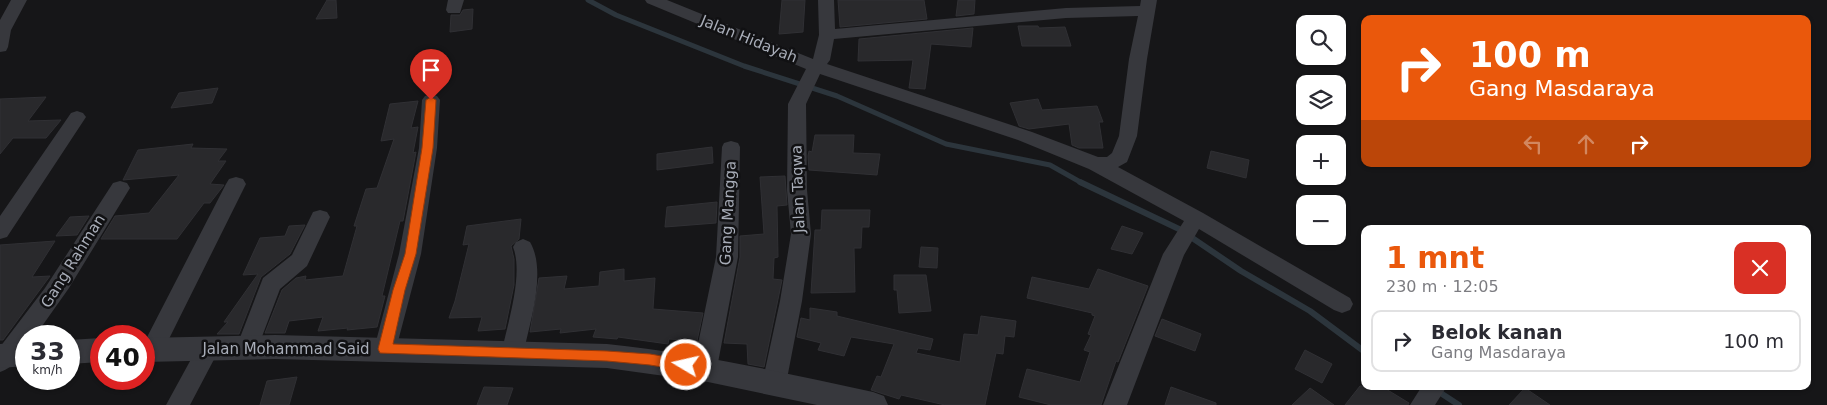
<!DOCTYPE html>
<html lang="id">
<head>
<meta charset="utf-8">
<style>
  :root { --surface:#fff; --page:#f2f2f3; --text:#2b2b33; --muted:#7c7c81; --line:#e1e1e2; --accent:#ea580c }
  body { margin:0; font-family:"DejaVu Sans",sans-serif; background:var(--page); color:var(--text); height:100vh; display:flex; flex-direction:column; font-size:19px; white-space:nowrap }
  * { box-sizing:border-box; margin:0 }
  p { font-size:16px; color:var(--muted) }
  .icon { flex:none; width:28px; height:28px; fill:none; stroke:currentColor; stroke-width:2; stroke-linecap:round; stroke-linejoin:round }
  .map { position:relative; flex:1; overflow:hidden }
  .details { position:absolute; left:1361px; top:225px; width:450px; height:165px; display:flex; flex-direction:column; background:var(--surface); border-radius:10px; box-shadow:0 1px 4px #0004 }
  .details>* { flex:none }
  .guide { position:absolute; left:1361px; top:15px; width:450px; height:152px; border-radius:10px; box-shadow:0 1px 4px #0004; background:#ea580c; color:#fff; overflow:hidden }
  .buttons { position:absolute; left:1296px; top:15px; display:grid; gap:10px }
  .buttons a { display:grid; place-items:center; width:50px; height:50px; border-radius:10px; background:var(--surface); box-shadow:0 1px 4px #0004; font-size:25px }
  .speed { position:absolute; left:15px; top:325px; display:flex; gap:10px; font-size:25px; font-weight:700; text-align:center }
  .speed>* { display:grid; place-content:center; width:65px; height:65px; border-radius:50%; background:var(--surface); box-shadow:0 1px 4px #0004; line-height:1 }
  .speed small { font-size:12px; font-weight:400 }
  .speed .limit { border:8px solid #d22; background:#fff; color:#111 }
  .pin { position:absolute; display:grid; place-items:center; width:42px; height:42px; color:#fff; margin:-51px -21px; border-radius:50% 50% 50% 0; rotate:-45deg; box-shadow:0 0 5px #0007 }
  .pin .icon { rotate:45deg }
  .me { position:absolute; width:55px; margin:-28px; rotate:279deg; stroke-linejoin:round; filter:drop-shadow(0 0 4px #0008) }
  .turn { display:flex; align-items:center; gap:18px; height:105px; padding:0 25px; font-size:22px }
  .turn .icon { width:65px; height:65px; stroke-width:2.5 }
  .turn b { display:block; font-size:35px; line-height:42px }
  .lanes { display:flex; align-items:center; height:48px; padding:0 25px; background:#0003; justify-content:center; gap:25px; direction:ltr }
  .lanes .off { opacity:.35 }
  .round { display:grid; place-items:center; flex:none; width:52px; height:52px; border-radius:10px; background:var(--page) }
  .overview { display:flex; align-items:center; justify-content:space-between; height:85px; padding:0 25px }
  h1 { font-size:30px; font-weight:700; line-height:38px; color:var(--accent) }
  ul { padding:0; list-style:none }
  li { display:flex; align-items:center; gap:15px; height:62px; margin:0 10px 8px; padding:0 15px; border:2px solid var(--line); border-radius:10px }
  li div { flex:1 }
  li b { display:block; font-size:19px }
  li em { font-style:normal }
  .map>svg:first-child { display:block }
</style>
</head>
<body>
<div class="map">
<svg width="1827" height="405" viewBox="0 0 1827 405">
  <rect width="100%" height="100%" fill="#161618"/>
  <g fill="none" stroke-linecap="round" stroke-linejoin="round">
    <!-- stream-far1 -->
    <path stroke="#2c353c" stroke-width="5" d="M588 0 616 15 744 66 837 96 946 144 1050 165 1082 183"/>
    <!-- stream -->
    <path stroke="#2c353c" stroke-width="6" d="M1080 182 1179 229 1241 271 1310 311 1365 352
      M1436 390 1459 405"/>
  </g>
  <!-- building -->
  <path fill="#29292c" stroke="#303034" d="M327 0H336L337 18 316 19Z
    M782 0H805L803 32 779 34Z
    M838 0H924L927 19 840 27Z
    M958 0H975L974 14 956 16Z
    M473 9 472 29 450 32 451 15H460L463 10Z
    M1018 26H1038L1039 28 1065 27 1071 46H1022Z
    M973 28 971 47 931 44 925 89 909 88 913 60 858 61 859 39Z
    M218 88 212 103 171 108 179 93Z
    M46 97 28 121 61 120 46 138H13L0 154V99Z
    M1038 99 1042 110 1097 106 1103 122H1099L1103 148H1079L1072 145 1069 124 1029 129 1019 126 1010 103Z
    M418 101 411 128 418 127 413 153 416 152 404 216 403 221H400L382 296H385L377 327 347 330 348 328 318 331 323 317 289 321 285 333H265L282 290 296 278 306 276 305 280 343 276 357 226H354L366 189 377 188 394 139 381 141 390 104Z
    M815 135H854L853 153 880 154 877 175 809 170 808 156 809 151 812 152Z
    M193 144 191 148 227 149 218 161H226L210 184 224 185 210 203H204L177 239H101L115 216 149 213 179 175 123 180 138 150Z
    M712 147 713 163 657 170V154Z
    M1211 151 1249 160 1246 178 1207 168Z
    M785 176 787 205 777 206 778 257 774 258 773 279 782 280 764 367 748 364 747 344 724 343 740 257V236L764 234 760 177Z
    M717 202 716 223 665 227 667 207Z
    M822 210H870L869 227H862L861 248H854L855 292 811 293 815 230H821Z
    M89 216 77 235 56 236 70 217Z
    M521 219 519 239 511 246 514 259V285L505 329 478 331 482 317 449 318 455 301 469 244 463 245 467 226Z
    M305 225 290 254 261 277 239 334H217L228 322H224L258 274 243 275 260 238 285 236 289 226Z
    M1122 226 1143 233 1132 254 1111 249Z
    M55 241 32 277 50 276 3 340H0V245Z
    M921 247 938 248 937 268 919 267Z
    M624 269V281L655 278 653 309 703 313 697 341 669 339 668 344 618 337 617 339 593 337 596 329 560 333 561 329 530 332 539 278 567 276 564 289 599 286 600 272Z
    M1098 269 1148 286 1118 362 1116 361 1101 405H1051L1019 397 1027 369 1080 382 1090 352 1084 350 1091 335 1088 334 1095 316 1092 315V313L1027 298 1032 277 1089 289Z
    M894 275H926L931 311 899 313 897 290H894Z
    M810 308 837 312V316L933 339 930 350 918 348 916 353 960 362 964 334 978 335 981 316 1016 321 1014 337 1005 336 1003 354 996 353 985 405H945L901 395 899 399 871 390 877 376 881 377 894 344 851 337 844 356 818 350 821 343 797 337 801 318 810 320Z
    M1162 319 1201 334 1195 351 1155 336Z
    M1305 350 1332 364 1322 383 1295 369Z
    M297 377 289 405H260L267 381Z
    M1360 386H1381L1409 403 1408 405H1345Z
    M484 387 513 388 507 405H477Z
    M1171 387 1216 403V405H1165Z
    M1310 388 1334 405H1292Z
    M1525 388 1550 405H1509Z"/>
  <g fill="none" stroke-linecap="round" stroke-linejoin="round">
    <!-- minor -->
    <path fill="#37383d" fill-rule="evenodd" d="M11 0H27L11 30 8 47 6 51 0 52V20Z
      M448 0H464L460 13H448L446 10Z
      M645 0H667L813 59 819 35 818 0H834L835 29 1066 8 1140 6 1141 0H1157L1147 59 1137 136 1127 162 1118 167 1203 213 1350 298 1353 304 1350 310 1342 313 1334 310 1199 229 1184 255 1127 405H1103L1163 254 1184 221 1089 169 1018 140 820 74 806 104 807 190 811 234 802 301 786 384 782 391 774 394 766 391 762 384 780 301 791 234 787 190 788 104 806 69 647 3ZM1138 16 1129 59 1119 136 1112 153 1107 157H1098L1032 132 827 64 830 60 834 39 1066 18Z
      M431 94 437 96 440 100 437 148 421 254 396 349 393 356 385 358 377 356 374 349 399 254 419 148 422 100 425 96Z
      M77 111 83 113 86 117 7 237 0 239V216L71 113Z
      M731 141 738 143 740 147 738 257 717 368 713 375 705 378 697 375 693 368 716 257 722 147 724 143Z
      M236 177 243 179 246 184 160 357 152 359 144 357V343L226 184 229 179Z
      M120 181 127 183 130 188 69 288 35 336H26C26 352 15 367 0 372V347L45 288 113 183Z
      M320 210 327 212 330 217 307 266 280 289 255 355 247 357 239 355 236 348 263 278 292 255 313 212Z
      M523 239 530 242C547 271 530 322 523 355L520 362 512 364 504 362 501 355C507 325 524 275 513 247L516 242Z
      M209 339 217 341 220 348 190 405H166L201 341Z
      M1422 386H1447L1435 405H1410Z"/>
    <!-- tertiary -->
    <path fill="#37383d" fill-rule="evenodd" d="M275 335 607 344C697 353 785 373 873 392L884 396 888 405H817L708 382 607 368 275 359 144 362V338Z
      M101 338V362L69 364V340Z
      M26 342V366L0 368V344Z"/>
  </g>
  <!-- route -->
  <path fill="#ea580c" stroke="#983908" d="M431 97 436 100 433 148 416 254 405 290 393 344 607 351 650 354 691 361 693 365 691 369 686 371 650 365 607 361 380 353 378 349 393 290 405 254 422 148 426 100Z"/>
  <g text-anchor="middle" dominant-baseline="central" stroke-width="5" stroke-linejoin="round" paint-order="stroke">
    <!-- street labels -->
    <g font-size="15" fill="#a8adb8" stroke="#111113">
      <text transform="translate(749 39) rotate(22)">Jalan Hidayah</text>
      <text transform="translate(798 189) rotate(-92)">Jalan Taqwa</text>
      <text transform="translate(728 213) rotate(-87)">Gang Mangga</text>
      <text transform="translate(73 261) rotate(-58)">Gang Rahman</text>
      <text x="286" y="349">Jalan Mohammad Said</text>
    </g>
  </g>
</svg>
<div class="buttons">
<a><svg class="icon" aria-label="search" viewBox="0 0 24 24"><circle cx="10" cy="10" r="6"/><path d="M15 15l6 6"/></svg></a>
<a><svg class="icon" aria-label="layers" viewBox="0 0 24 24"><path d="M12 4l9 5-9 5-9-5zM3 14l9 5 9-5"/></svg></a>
<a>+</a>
<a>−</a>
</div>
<div class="speed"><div>33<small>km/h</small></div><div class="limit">40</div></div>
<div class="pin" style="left:431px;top:100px;background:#d93025"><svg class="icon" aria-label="arrive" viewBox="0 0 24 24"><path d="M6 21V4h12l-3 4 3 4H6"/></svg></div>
<svg class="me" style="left:686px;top:365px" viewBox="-20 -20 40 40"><circle r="17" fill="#ea580c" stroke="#fff" stroke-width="3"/><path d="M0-11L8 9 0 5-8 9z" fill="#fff"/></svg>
<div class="guide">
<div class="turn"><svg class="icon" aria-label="right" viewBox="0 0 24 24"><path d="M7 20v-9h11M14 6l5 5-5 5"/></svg><div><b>100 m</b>Gang Masdaraya</div></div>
<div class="lanes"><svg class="icon off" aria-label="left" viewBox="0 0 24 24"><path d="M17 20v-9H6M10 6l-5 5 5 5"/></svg><svg class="icon off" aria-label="ahead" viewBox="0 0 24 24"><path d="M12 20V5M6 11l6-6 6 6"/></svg><svg class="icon" aria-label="right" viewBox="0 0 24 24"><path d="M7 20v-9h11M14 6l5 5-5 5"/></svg></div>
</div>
<section class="details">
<div class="overview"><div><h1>1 mnt</h1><p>230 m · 12:05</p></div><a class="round" style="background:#d93025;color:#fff"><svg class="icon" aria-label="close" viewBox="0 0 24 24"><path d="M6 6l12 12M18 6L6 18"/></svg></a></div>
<ul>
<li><svg class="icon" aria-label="right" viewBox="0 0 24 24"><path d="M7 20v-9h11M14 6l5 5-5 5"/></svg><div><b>Belok kanan</b><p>Gang Masdaraya</p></div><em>100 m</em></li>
</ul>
</section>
</div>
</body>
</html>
